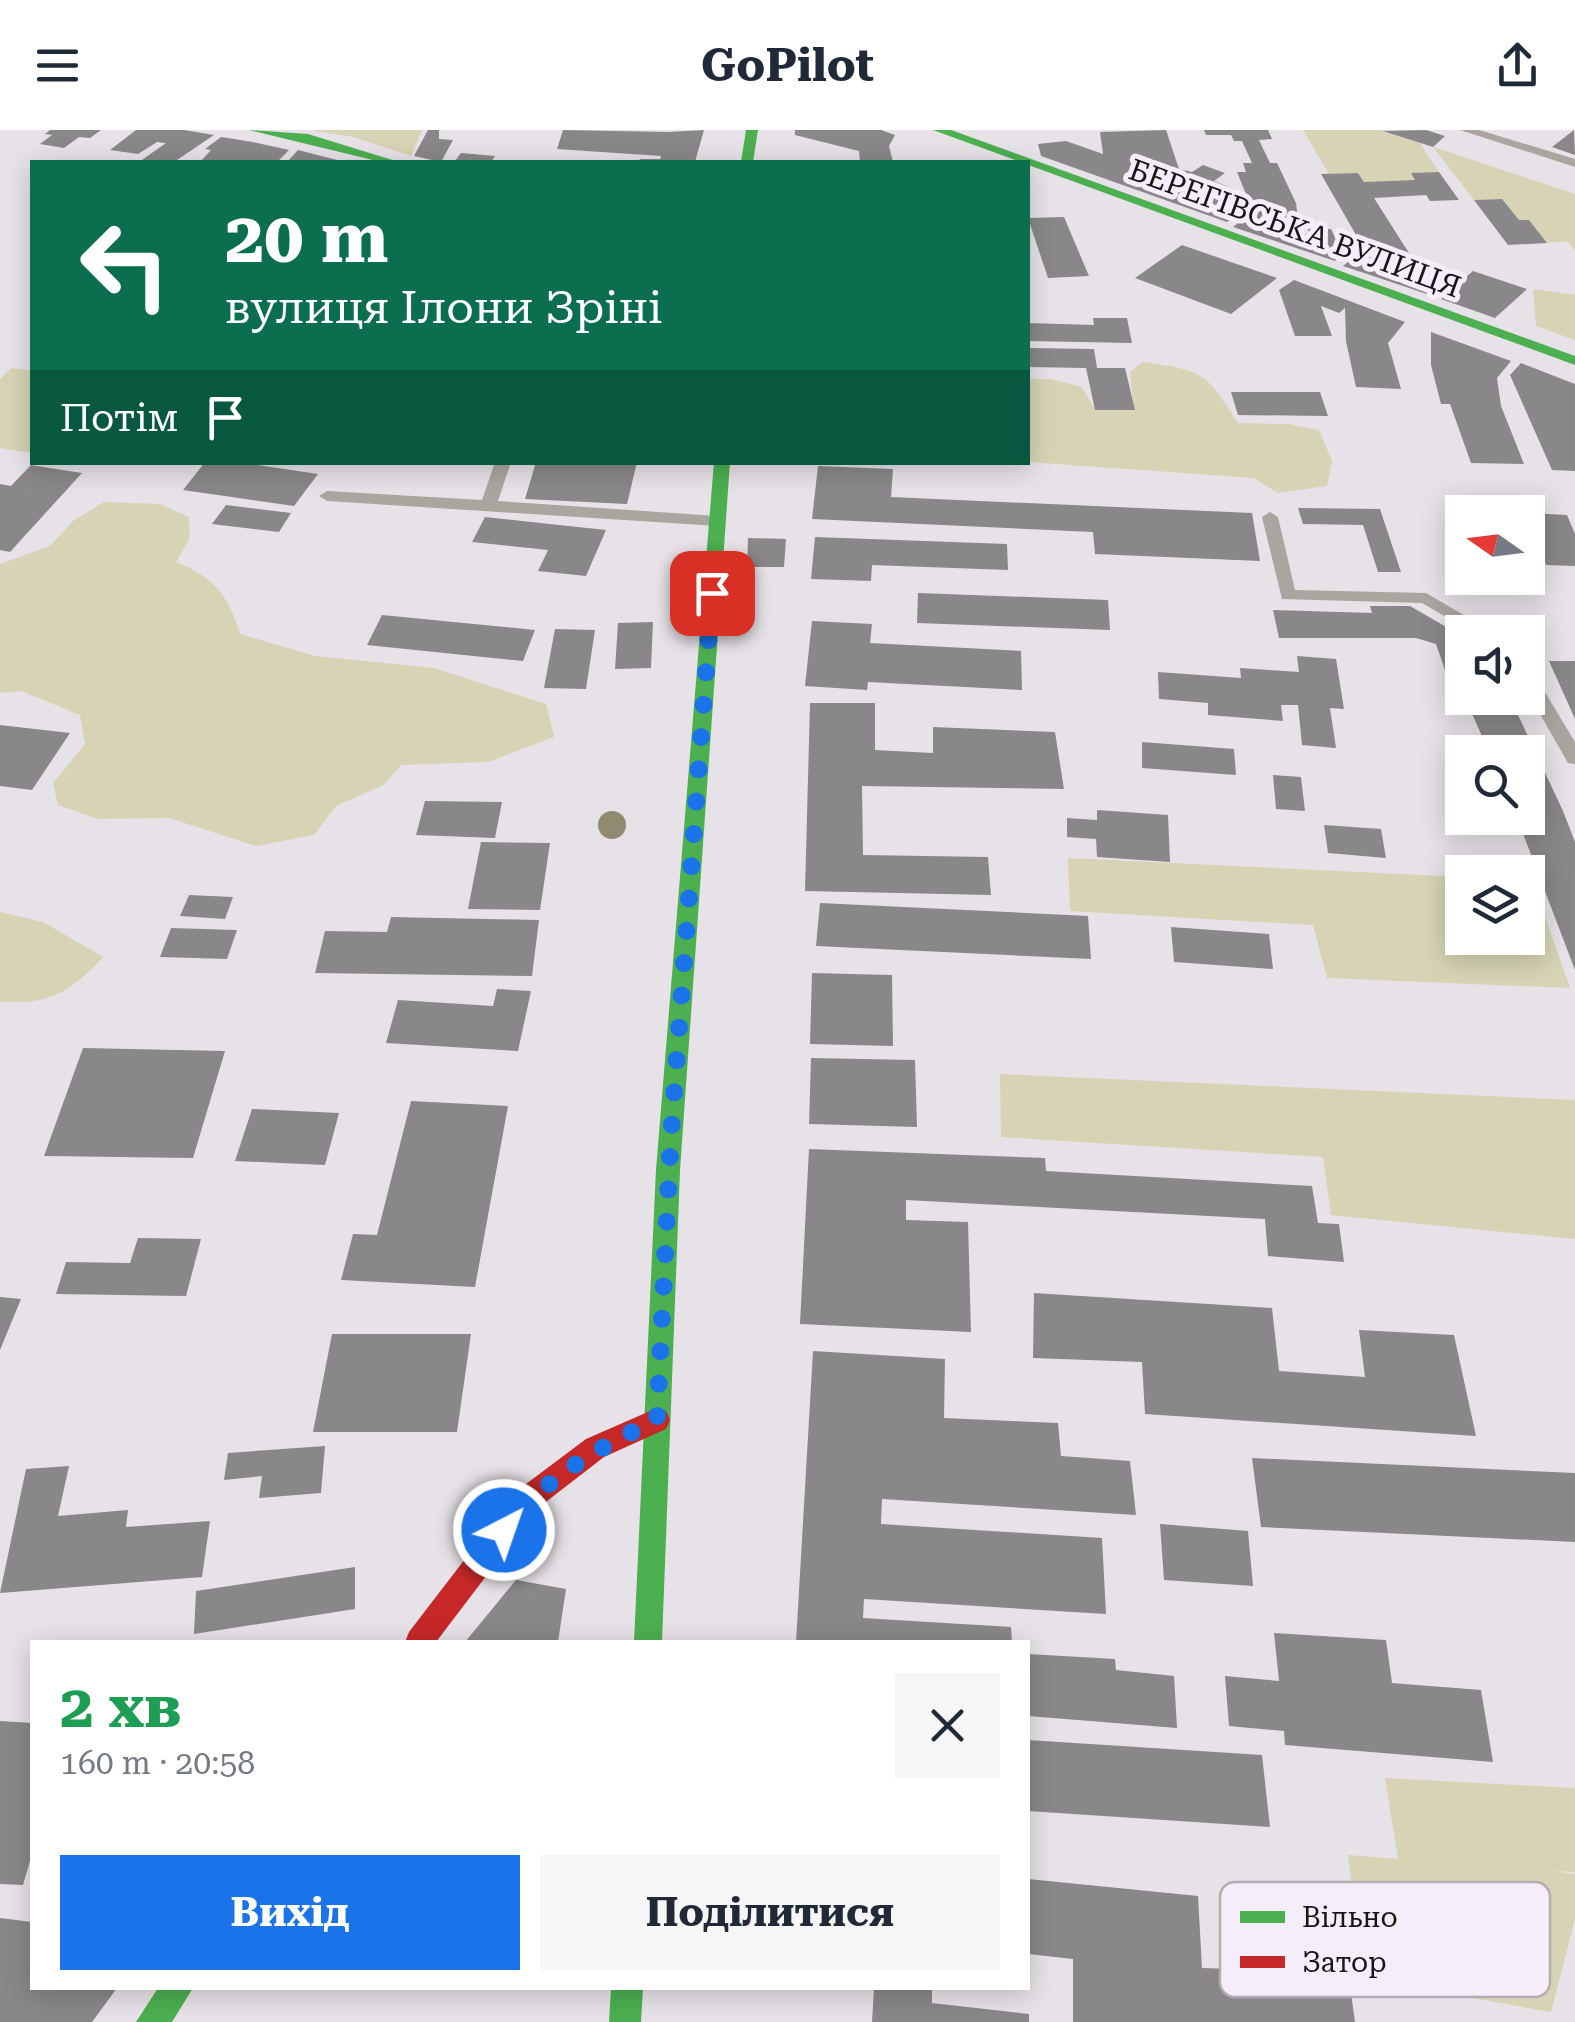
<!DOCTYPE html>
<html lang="uk">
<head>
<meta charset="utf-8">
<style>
  :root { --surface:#fff; --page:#f6f6f7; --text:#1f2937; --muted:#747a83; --accent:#1a73e8 }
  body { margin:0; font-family:"Roboto Serif",serif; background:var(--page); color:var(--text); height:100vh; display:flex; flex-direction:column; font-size:38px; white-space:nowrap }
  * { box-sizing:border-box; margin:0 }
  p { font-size:32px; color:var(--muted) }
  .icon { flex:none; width:55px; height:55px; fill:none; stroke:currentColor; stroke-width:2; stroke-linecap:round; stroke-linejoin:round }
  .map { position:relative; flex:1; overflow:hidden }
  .side { position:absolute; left:30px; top:1510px; width:1000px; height:350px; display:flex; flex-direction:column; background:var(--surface); border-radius:0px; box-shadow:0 5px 25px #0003 }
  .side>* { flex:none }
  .top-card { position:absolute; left:30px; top:30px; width:1000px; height:305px; border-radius:0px; box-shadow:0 5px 25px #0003; background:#0b6e4f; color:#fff; overflow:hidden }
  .needle { width:65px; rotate:284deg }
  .buttons { position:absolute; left:1445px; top:365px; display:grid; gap:20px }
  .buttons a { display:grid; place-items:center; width:100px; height:100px; border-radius:0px; background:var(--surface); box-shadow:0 5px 25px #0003; font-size:50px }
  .pin { position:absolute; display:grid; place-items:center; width:85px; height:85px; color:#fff; margin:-42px; border-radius:20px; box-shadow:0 5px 15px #0006 }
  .me { position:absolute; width:110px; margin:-55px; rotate:41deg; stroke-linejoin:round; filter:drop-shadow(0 0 8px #0008) }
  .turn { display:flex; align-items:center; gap:35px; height:210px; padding:0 30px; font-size:45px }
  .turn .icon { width:130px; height:130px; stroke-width:2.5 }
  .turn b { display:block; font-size:70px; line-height:85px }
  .then { display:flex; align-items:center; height:95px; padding:0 30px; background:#0003; gap:20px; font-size:38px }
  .round { display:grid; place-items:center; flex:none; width:105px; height:105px; border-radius:0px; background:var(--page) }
  .head { display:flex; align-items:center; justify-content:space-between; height:170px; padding:0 30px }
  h1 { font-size:60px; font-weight:700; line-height:75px; color:#1e9e55 }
  .cta { display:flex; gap:20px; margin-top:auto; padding:20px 30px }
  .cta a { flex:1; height:115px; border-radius:0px; background:var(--accent); color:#fff; font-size:40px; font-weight:700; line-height:115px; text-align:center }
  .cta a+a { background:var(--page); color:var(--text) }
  header { display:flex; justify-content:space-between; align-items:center; height:130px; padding:0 30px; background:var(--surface); font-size:45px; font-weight:700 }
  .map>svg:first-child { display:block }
</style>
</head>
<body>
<header><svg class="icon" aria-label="menu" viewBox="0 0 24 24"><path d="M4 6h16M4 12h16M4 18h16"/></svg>GoPilot<svg class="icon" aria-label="share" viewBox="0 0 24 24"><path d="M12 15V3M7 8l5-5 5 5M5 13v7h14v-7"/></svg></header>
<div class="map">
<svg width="1575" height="1892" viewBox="0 0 1575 1892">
  <rect width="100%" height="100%" fill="#e7e2e7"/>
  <!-- green -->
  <path fill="#d6d4b4" d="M310 0H422L411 26 353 7Z
    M1303 0H1381L1419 12 1439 42 1412 43 1415 50 1364 52 1358 43 1329 44Z
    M1433 17 1575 64V120L1567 111 1547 113 1529 90H1519L1502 69 1474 70Z
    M1533 159 1575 165V210L1536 196Z
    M1143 232C1204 241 1205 241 1238 293L1288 294 1319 300 1332 331 1327 356 1278 363 1254 348 1028 332V249H1051L1082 257 1095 280H1134L1130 242Z
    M11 238 32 241V323L0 318V249Z
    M104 372 160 374 189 387 190 408 176 432C214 447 228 465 240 504L315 526 434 538 546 574 554 607 488 632 401 635 384 655 336 676 314 705 256 716 169 688 98 689 58 675 53 653 85 614 80 585 21 561 0 563V434L50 416 73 391Z
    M1068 728 1462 747V808H1528V750H1532L1570 858 1327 848 1313 795 1070 781Z
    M0 782 43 792 103 827C71 862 48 876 0 871Z
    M1000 944 1575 970V1109L1331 1085 1323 1027 1001 1007Z
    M1385 1648 1575 1658V1742L1552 1741 1575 1744V1789L1551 1882 1364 1849 1348 1725 1398 1729Z"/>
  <!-- building -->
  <path fill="#8a878b" d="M50 0H101L90 8 79 7 64 18 40 14 52 5 45 4Z
    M136 0H184L214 5 174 32H139L166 13 157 12 138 24 110 20Z
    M428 0H439V9L453 10 441 32 414 26Z
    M563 0 668 2 704 0 695 32H639L640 29H660L661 26 557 19Z
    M795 0H881L895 5 889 16 893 32H860L859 21 795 5Z
    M1166 0 1179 39 1192 42 1203 35 1225 43 1214 51 1236 60 1241 83 1227 92 1041 26 1038 14 1066 11 1103 24 1100 2Z
    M1204 0H1268L1272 9 1259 10 1270 33H1277L1296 73 1299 95 1292 100 1310 106 1308 99H1331L1342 122 1335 131 1233 97 1248 85 1250 74 1237 42H1246L1243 33H1252L1242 11H1234L1231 5H1206Z
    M1426 0 1445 6 1433 17 1383 1Z
    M1574 0 1575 25 1552 17Z
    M221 7 253 12 289 20 277 32H200L211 20 205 19Z
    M298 20 341 31V32H287Z
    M461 23 495 26 491 32H454Z
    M1439 42 1459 70 1430 71 1426 65 1374 68 1421 142 1427 164 1343 136 1360 122 1367 124 1321 44 1358 43 1364 52 1415 50 1411 43Z
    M1502 69 1519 90H1529L1547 113 1508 115 1474 70Z
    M1064 87 1089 146 1048 148 1028 88Z
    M1182 115 1277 148 1231 184 1135 148Z
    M1473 141 1527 159 1495 188 1441 169Z
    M1294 150 1405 192 1388 213 1401 259 1356 257 1346 211 1345 178 1339 183 1321 176 1332 206H1295L1279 160Z
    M1093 188H1127L1132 213 1028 211V193L1094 195Z
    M1431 202 1511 231 1497 248 1501 276 1524 334 1471 333 1450 274H1441L1431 235Z
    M1028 218 1094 219 1097 238H1125L1135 280H1095L1086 238 1028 237Z
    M1521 233 1575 254V341L1552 340 1510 245Z
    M1231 262H1320L1328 286 1238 285Z
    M205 332H238L318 344 294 376 183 360Z
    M536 332H637L627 374 525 369Z
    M31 335 82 343 10 422 0 420V354L11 356Z
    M818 336 893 339 891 367 1252 383 1260 431 1095 424 1093 402 812 389Z
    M226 375 291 383 279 402 212 394Z
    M1298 378 1380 379 1401 442H1378L1363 395 1303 394Z
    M1528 383 1567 385 1575 404V436L1546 435Z
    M485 387 606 400 586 446 538 441 548 420 472 412Z
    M815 407 1007 414 1008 440 872 435 871 451 811 449Z
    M748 408 786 409 784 437H747Z
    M918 463 1108 470 1110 500 917 493Z
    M1370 476H1410L1462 506V563L1454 543H1446L1436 514 1416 508H1279L1273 480 1372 483Z
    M382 485 535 500 523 531 367 515Z
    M812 491 872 494 870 513 1021 521 1022 560 868 552 867 560 805 556Z
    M653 492 651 538 615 539 618 493Z
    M555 499 595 500 586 559 544 558Z
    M1297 526 1336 529 1344 579 1330 578 1336 618 1302 615 1298 575H1281L1283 591 1208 585V573L1159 569 1158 542 1241 548 1240 538 1299 542Z
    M1549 531H1575V589Z
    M1465 568H1510L1563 681 1575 712V840L1517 688H1528V622H1489Z
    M810 573H875V620L933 623V597L1055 602 1064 659 862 656 863 725 988 727 991 765 805 761Z
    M0 595 70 603 32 660 0 656Z
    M1142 612 1234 619 1236 645 1142 638Z
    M1273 645 1301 647 1305 681 1276 679Z
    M425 671 502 672 495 708 416 705Z
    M1097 680 1168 685 1170 732 1097 727 1096 709 1067 707V688L1097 690Z
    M1324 695 1381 699 1386 728 1328 723Z
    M481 712 550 713 540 780 468 779Z
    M189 765 233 767 225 789 180 786Z
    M820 773 1088 786 1091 829 816 816Z
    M391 787 539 790 532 846 315 843 325 801 387 802Z
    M1171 797 1269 804 1273 839 1174 832Z
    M171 798 237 800 227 829 160 827Z
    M812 843 892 845 893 916 810 914Z
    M497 859 531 861 518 921 386 913 398 870 493 876Z
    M83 918 225 921 193 1028 44 1026Z
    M811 928 915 930 917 997 809 994Z
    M411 971 508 976 475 1157 341 1150 353 1104 377 1105Z
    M252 979 339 983 325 1035 235 1031Z
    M809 1019 1045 1028 1046 1041 1312 1056 1318 1093 1339 1094 1344 1132 1268 1126 1265 1089 906 1070V1090L968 1092 971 1202 800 1194Z
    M138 1108 201 1109 186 1166 56 1164 66 1132 130 1133Z
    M1034 1163 1272 1178 1279 1241 1365 1247 1359 1200 1454 1205 1476 1306 1145 1284 1142 1232 1033 1228Z
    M0 1167 21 1169 0 1220Z
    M332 1204H471L457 1302H313Z
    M813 1221 945 1229 944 1288 1058 1293 1061 1326 1130 1331 1136 1385 882 1369 881 1394 1102 1408 1106 1484 864 1469 863 1488 1011 1497 1012 1512H796Z
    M325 1316 321 1363 259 1368 262 1346 224 1350 228 1323Z
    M1252 1328 1575 1343V1412L1261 1397Z
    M69 1336 58 1386 128 1380 126 1397 210 1391 202 1447 0 1463 26 1339Z
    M1160 1394 1248 1401 1253 1456 1164 1450Z
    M355 1437V1479L194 1504 196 1461Z
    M516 1450 566 1459 558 1512H465Z
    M1274 1503 1386 1510 1392 1553 1481 1560 1493 1632 1285 1615 1284 1601 1229 1596 1225 1546 1279 1551Z
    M1028 1524 1115 1529 1116 1540 1174 1546 1177 1598 1028 1586Z
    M0 1591 32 1593V1724L23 1755 0 1754Z
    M1028 1610 1262 1625 1270 1697 1028 1681Z
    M1028 1749 1198 1766 1202 1838 1234 1839 1228 1752 1293 1759 1297 1811 1330 1815 1333 1849H1349L1355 1892H1073V1829L1028 1824Z
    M0 1788 32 1792V1858H117L92 1892H0Z
    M874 1858H932V1873L1029 1884V1892H872Z"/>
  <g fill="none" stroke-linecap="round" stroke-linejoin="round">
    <!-- lane -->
    <path fill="#a9a6a0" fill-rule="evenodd" d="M1460 0H1479L1575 29V37Z
      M495 332H511L498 371 717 386 725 391 717 396 327 371 319 366 327 361 482 370Z
      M1270 382 1278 387 1295 460 1426 463 1493 502H1472L1422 473 1282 469 1262 387Z
      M1528 542 1534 544 1575 612V634L1568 633 1528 563Z"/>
    <!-- fast -->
    <path fill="#4caf50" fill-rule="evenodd" d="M249 0 308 4 399 32H381Z
      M746 0H758L753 32H741Z
      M933 0H951L1575 226V235Z
      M714 332H730L680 1040 662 1512H634L656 1040Z
      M158 1858H193L172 1892H136Z
      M611 1858H643L641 1892H609Z"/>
    <!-- jam -->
    <path fill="#c62828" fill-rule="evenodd" d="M657 1278 666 1281 670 1290 666 1299 604 1327 538 1378 436 1512H405L409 1502 518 1360 586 1309Z"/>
  </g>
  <!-- trees -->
  <circle fill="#8e8b70" cx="612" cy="695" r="14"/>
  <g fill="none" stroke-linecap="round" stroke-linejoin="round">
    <!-- route -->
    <path stroke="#1a73e8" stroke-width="18" stroke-dasharray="0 32.4" d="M504 1400C545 1348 597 1318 657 1290L671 1005 712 463"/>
  </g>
  <g text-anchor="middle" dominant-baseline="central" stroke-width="10" stroke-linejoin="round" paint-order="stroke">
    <!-- far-street labels -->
    <g font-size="30" fill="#181518" stroke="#f5edf7">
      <text transform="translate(1295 98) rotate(20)">БЕРЕГІВСЬКА ВУЛИЦЯ</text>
    </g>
  </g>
  <!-- legend -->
  <rect x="1220" y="1752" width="330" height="115" rx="15" fill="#f5edf7" stroke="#b3acb4" stroke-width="2.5"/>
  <rect x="1240" y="1781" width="45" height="12" fill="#4caf50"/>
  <rect x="1240" y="1826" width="45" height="12" fill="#c62828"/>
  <g font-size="28" fill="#181518">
    <text x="1302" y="1797">Вільно</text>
    <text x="1302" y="1842">Затор</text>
  </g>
</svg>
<div class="buttons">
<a><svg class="needle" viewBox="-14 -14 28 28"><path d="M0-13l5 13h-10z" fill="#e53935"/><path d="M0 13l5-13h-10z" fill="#747a83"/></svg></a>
<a><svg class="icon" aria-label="sound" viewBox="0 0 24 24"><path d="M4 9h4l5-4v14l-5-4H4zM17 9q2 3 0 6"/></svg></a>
<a><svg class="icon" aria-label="search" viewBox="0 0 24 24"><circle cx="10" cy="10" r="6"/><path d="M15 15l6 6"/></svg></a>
<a><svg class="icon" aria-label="layers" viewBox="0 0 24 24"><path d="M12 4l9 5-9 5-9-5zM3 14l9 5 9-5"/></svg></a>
</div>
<div class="pin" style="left:712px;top:463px;background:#d93025"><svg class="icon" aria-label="arrive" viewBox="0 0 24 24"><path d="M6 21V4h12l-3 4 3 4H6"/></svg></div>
<svg class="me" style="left:504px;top:1400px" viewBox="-20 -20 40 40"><circle r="17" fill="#1a73e8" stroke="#fff" stroke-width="3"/><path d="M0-11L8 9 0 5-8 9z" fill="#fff"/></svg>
<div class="top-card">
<div class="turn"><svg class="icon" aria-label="left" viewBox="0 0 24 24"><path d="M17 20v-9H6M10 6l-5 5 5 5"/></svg><div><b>20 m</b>вулиця Ілони Зріні</div></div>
<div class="then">Потім<svg class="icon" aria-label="arrive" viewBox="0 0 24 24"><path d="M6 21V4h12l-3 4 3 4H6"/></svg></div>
</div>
<section class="side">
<div class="head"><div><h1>2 хв</h1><p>160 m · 20:58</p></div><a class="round"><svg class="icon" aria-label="close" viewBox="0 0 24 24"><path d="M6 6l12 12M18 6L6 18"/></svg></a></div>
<div class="cta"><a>Вихід</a><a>Поділитися</a></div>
</section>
</div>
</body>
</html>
